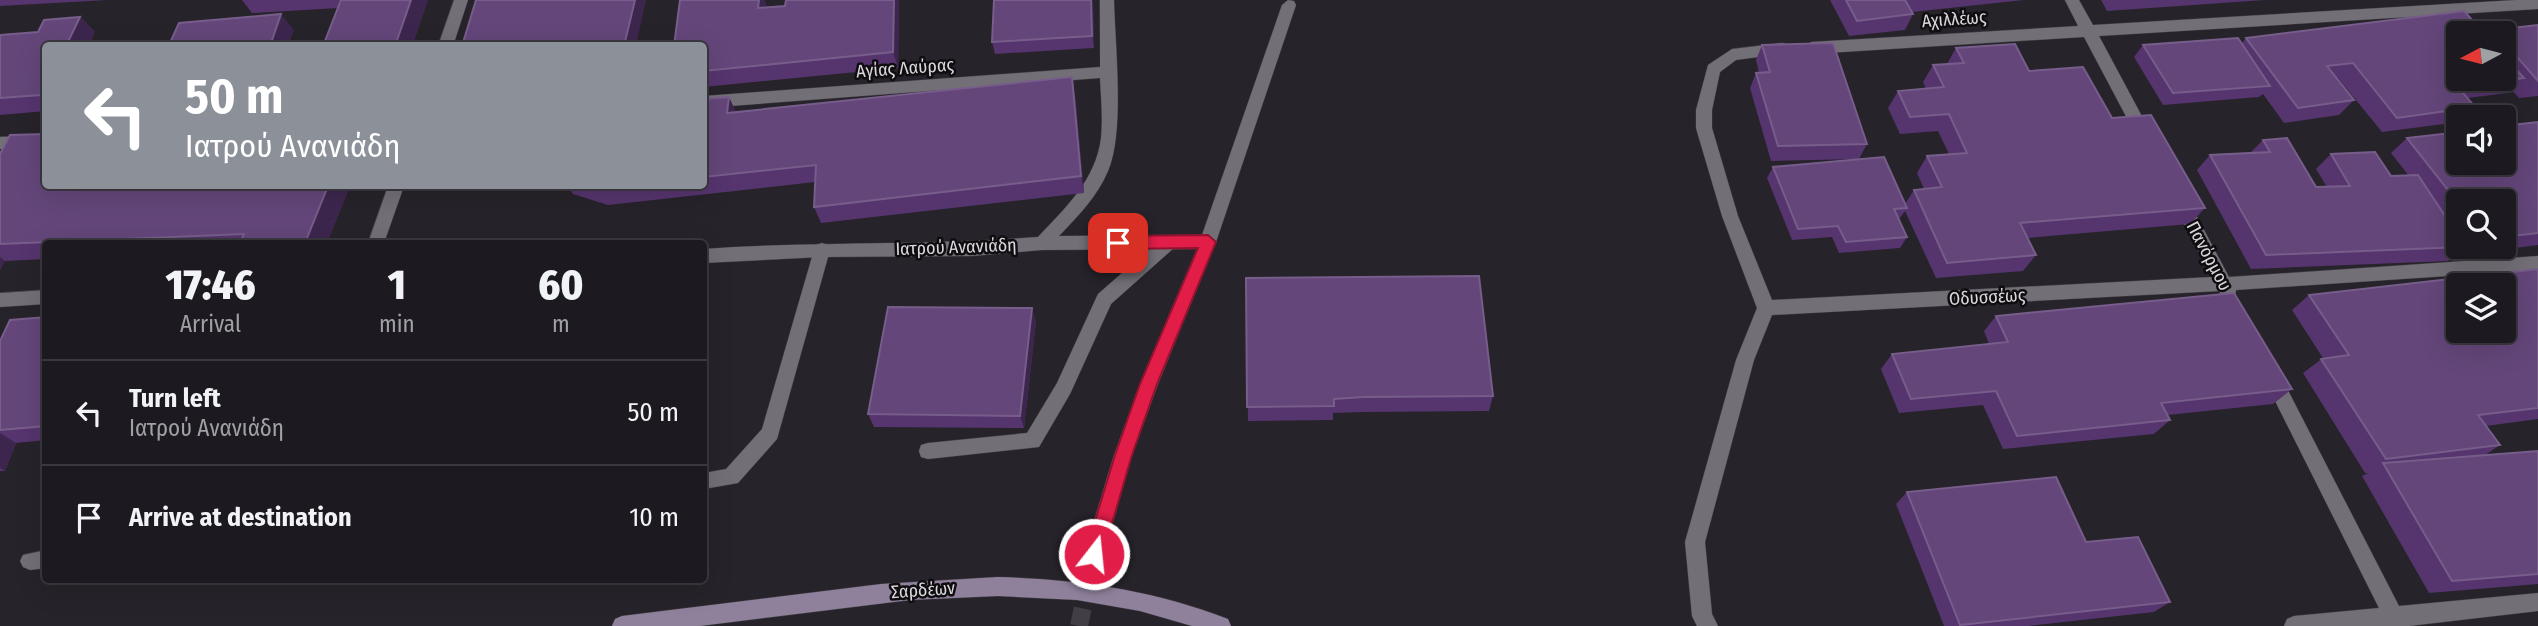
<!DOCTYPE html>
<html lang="en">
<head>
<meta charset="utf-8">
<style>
  :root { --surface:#1c1a20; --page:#252329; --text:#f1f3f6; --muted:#a0a1a5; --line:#3a383e }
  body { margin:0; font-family:"Fira Sans Condensed",sans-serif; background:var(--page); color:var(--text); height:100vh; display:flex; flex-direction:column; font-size:26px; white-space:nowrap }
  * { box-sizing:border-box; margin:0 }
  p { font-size:23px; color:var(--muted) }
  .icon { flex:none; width:38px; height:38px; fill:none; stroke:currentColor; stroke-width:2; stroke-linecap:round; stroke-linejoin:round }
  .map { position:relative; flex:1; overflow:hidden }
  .sheet { position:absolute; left:42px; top:240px; width:665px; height:343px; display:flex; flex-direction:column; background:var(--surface); border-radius:7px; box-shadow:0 7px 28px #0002,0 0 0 2px var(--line) }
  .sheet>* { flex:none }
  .banner { position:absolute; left:42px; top:42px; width:665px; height:147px; border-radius:7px; box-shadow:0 7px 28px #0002,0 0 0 2px var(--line); background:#8c9099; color:#fff; overflow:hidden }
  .needle { width:46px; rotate:263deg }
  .controls { position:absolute; left:2446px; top:21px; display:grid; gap:14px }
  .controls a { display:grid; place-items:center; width:70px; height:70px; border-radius:7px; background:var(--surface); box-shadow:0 7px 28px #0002,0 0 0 2px var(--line); font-size:35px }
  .pin { position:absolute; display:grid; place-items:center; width:60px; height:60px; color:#fff; margin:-30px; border-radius:14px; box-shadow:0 4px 10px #0006 }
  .me { position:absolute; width:77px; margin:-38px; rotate:16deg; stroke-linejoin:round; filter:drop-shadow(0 0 5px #0008) }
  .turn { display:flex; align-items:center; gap:24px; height:147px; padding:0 28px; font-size:32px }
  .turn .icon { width:91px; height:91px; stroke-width:2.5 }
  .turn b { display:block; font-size:49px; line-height:60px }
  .eta { display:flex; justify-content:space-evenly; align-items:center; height:119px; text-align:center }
  .eta b { font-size:42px; font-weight:800; line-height:49px }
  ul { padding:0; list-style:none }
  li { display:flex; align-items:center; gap:21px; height:105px; padding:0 28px; border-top:2px solid var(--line) }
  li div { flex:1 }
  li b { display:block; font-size:26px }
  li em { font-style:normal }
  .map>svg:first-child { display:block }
</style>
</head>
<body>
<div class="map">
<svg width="2538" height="626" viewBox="0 0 2538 626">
  <rect width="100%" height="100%" fill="#26232a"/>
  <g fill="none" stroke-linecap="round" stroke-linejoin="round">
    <!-- minor-tunnel -->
    <path stroke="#413e45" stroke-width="18" stroke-dasharray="18 9" stroke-linecap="butt" d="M1079 626 1094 554"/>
    <defs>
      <path id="service" d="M1169 235 1175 237 1177 242 1175 247 1111 304 1070 394 1039 447 928 459 921 457 919 451 921 445 928 443 1027 433 1057 383 1098 294 1163 237Z
        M822 243 828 245 830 250 777 439 738 483 704 489V473L726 469 762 429 814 250 816 245Z
        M46 550V568L30 570 23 567 20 561 23 555Z"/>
      <path id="minor" d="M454 0H468L453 46H438Z
        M1100 0H1114C1115 46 1125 131 1108 171 1097 197 1078 216 1059 236L1202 235 1282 5 1288 0 1294 1 1296 5 1216 242 1158 384 1132 455 1104 554 1101 560 1094 563 1087 560 1084 554 1114 455 1140 384 1197 249 1042 250 972 256 822 257 704 263V249C815 241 926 246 1038 237 1065 208 1096 180 1101 138 1103 119 1101 98 1100 78L704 108V96L1100 67Z
        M2065 0H2079L2093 25 2516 0H2538V9L2099 36 2152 135 2144 141 2138 139 2084 37 1811 54 1803 48 1811 42 2078 26Z
        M1783 43 1788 45 1791 49 1788 53 1736 60 1720 72 1712 110V128L1738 216 1772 300 2212 277 2173 203 2175 198H2187L2229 277 2538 256V270L2236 290 2235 298 2229 300 2223 298 2219 291 1772 315 1754 360 1705 542 1712 614 1718 626H1697L1692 616 1685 542 1736 360 1757 308 1722 216 1696 128V110L1708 65 1732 49Z
        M46 135V147L0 149V137Z
        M388 186H404L384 243H368Z
        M46 290V304L0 307V293Z
        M2272 369 2278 371 2399 606 2538 593V611L2409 626H2284L2287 619 2294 616 2379 608 2263 377 2266 371Z"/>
      <path id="secondary" d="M998 577C1076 579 1154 590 1228 619L1231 626H1192L1140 611 1077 600 998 596 910 600 700 626H612L615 619 622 616 881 584Z"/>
    </defs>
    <!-- service casing -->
    <use href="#service" stroke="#403d43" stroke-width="1"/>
    <!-- minor casing -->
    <use href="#minor" stroke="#403d43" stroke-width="1"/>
    <!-- secondary casing -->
    <use href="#secondary" stroke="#403d43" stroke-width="1"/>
    <!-- service -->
    <use href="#service" fill="#736f77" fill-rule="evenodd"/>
    <!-- minor -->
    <use href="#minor" fill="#736f77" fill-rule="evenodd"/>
    <!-- secondary -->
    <use href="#secondary" fill="#8f819c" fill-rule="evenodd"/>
  </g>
  <!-- wall -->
  <path fill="#56346e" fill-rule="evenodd" d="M0 0H108L0 6Z
    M242 0H428L412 46 338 8 252 13Z
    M680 0H764L766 4V8L785 6 786 0H899L898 68 704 87V46Z
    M994 0H1093L1094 48 995 54 992 42Z
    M1830 0H2024L1912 12 1913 14 1905 30 1849 36Z
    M2101 0H2265L2107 11Z
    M80 17 95 32 46 46V111L0 115V35L38 32Z
    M2538 25V96L2519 98 2511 89 2507 93 2468 98 2475 107 2464 117H2459V122L2382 132 2338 78H2336L2354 100 2339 115 2284 123 2263 94 2259 97 2163 105 2134 57 2143 45 2242 43 2246 38 2504 79V33H2491L2494 30Z
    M1762 45 1867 144 1859 159 1771 161 1750 88 1756 73H1759L1756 60Z
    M1956 48 2029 71 2112 118 2205 208 2190 224 2027 238 2036 255 2023 271 1936 278 1905 211 1899 219 1907 237 1900 248 1839 253 1832 237 1792 240 1767 178 1773 167 1905 204 1914 190 1924 189 1917 173 1927 156 1949 154 1938 131 1900 134 1888 108 1898 91 1926 89 1923 82 1933 65 1947 64Z
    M1075 94 1084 193 821 223 814 207 815 182 608 205 573 194 568 186H704V99L736 112Z
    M2538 122V245L2468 254 2464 248 2448 261 2251 269 2197 170 2210 155 2250 153 2263 140 2316 187H2327L2316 169 2331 154 2391 176H2409L2391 153 2407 138ZM2459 201H2504V247H2459Z
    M0 154 46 186H350L327 243H46V259L5 261 0 270Z
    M2538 269V419L2486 426 2500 445 2485 455 2538 451V584L2429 593 2362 476 2368 473H2365L2303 373 2323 358 2292 310 2309 295Z
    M1246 278 1493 396 1489 411 1362 412 1333 413V420L1248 421Z
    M1996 316 2292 389 2273 404 2168 415 2170 420 2154 434 2003 449 1983 405 1899 413 1881 369 1892 354 1989 344 1984 331Z
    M46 317V440L16 443 5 471H0V341Z
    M1036 322 1024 428 874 427 868 414Z
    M1907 492 2086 542 2170 602 2154 612 2028 626H1944L1896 504Z"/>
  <!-- shaded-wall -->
  <path fill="#3d264e" d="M411 0H428L412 46H395Z
    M635 0H646L636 46H624Z
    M759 0H764L766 4 765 24 758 8Z
    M894 0H899L898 68 893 52Z
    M1091 0H1093L1094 48 1092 36Z
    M281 14 294 30 288 46H270Z
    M80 17 95 32 89 46H66Z
    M1072 77 1075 94 1084 193 1081 176Z
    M46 86V99L41 95Z
    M729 97 737 114 727 113Z
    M328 186H350L327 243H305Z
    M0 257 5 261 0 270Z
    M1032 308 1036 322 1024 428 1020 416Z
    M0 433 16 443 5 471 0 468Z"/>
  <!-- building -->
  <path fill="#64467a" stroke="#775d8a" stroke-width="2" fill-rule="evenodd" d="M341 0H411L395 46H323Z
    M476 0H635L624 46H462Z
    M680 0H759L758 8 785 6 786 0H894L893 52 704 71V46H674Z
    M994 0H1091L1092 36 992 42Z
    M1846 0H1905L1913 14 1857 21Z
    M2464 11 2484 33H2459V79H2504V56L2524 78 2458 87 2475 107 2397 118 2353 63 2327 66 2354 100 2298 108 2246 38Z
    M281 14 270 46H161L169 45 179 23Z
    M80 17 66 46H46V86L41 95 0 98V35L38 32 44 20Z
    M2538 25V81L2504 42V33H2496L2494 30Z
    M2238 38 2270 86 2173 93 2143 45Z
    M1833 43 1867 144 1778 146 1756 73 1770 72 1762 45Z
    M2015 44 2029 71 2083 67 2112 118 2151 115 2205 208 2020 223 2036 255 1947 263 1914 190 1942 187 1927 156 1967 153 1949 114 1910 117 1898 91 1944 87 1933 65 1964 63 1956 48Z
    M1072 77 1081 176 814 207 816 165 704 177V99L729 97 727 113Z
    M2538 122V233L2504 237V201H2459V204L2407 138 2459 132V163H2504V126Z
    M46 134V186H328L305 243H240L244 234 0 244V154L10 135Z
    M2287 138 2316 187 2350 186 2331 154 2375 152 2391 176 2418 175 2459 237V247H2462L2266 255 2210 155 2270 152 2263 140Z
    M1884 157 1907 208 1894 209 1907 237 1846 242 1838 226 1798 229 1773 167Z
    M587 186H628L597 189Z
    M2538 269V408L2478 415 2500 445 2386 459 2321 359 2349 355 2309 295ZM2459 285H2504V331H2459Z
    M1479 276 1493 396 1364 397 1334 399V406L1247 407 1246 278Z
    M2234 293 2292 389 2161 403 2170 420 2017 436 1996 391 1911 399 1892 354 2008 342 1996 316Z
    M888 307 1032 308 1020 416 868 414Z
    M46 317V426L0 430V341L10 320Z
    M2538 451V574L2452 581 2383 463Z
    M2056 477 2086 542 2138 537 2170 602 1960 625 1907 492Z"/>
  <!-- route -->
  <path fill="#e11d48" stroke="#92132f" stroke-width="2" d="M1208 235 1216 242 1157 384 1132 455 1103 554 1100 560 1094 562 1088 560 1085 554 1115 455 1140 384 1198 248 1118 249 1110 243 1118 236Z"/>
  <g text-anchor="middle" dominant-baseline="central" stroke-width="5" stroke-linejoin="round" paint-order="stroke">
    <!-- street labels -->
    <g font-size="18" fill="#dbd8dd" stroke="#0f0d10">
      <text transform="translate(1954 19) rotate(-4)">Αχιλλέως</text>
      <text transform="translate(905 68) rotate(-4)">Αγίας Λαύρας</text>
      <text transform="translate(956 247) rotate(-2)">Ιατρού Ανανιάδη</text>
      <text transform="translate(2209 256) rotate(62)">Πανόρμου</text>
      <text transform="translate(1987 297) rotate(-3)">Οδυσσέως</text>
      <text transform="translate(923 590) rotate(-4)">Σαρδέων</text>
    </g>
  </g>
</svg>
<div class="controls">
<a><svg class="needle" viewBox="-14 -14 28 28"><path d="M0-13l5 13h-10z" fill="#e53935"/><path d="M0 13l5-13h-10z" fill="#a0a1a5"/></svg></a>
<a><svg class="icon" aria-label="sound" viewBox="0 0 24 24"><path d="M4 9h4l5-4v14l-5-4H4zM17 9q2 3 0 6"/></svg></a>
<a><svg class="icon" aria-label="search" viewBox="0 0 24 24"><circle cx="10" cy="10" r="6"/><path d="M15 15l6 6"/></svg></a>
<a><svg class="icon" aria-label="layers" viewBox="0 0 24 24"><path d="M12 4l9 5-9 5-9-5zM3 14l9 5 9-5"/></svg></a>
</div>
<div class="pin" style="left:1118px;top:243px;background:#d93025"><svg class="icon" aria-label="arrive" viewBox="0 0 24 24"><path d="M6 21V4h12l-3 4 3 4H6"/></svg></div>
<svg class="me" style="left:1094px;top:554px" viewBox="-20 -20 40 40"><circle r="17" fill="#e11d48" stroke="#fff" stroke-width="3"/><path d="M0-11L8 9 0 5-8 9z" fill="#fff"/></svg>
<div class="banner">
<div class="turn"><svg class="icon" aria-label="left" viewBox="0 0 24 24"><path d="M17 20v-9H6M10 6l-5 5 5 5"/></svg><div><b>50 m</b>Ιατρού Ανανιάδη</div></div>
</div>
<section class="sheet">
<div class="eta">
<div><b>17:46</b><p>Arrival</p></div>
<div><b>1</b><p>min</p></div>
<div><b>60</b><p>m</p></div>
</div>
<ul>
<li><svg class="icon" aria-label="left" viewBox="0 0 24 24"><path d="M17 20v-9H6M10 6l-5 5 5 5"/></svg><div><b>Turn left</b><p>Ιατρού Ανανιάδη</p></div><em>50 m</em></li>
<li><svg class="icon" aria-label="arrive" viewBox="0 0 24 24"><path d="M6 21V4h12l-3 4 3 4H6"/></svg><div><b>Arrive at destination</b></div><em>10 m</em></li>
</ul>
</section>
</div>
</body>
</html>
